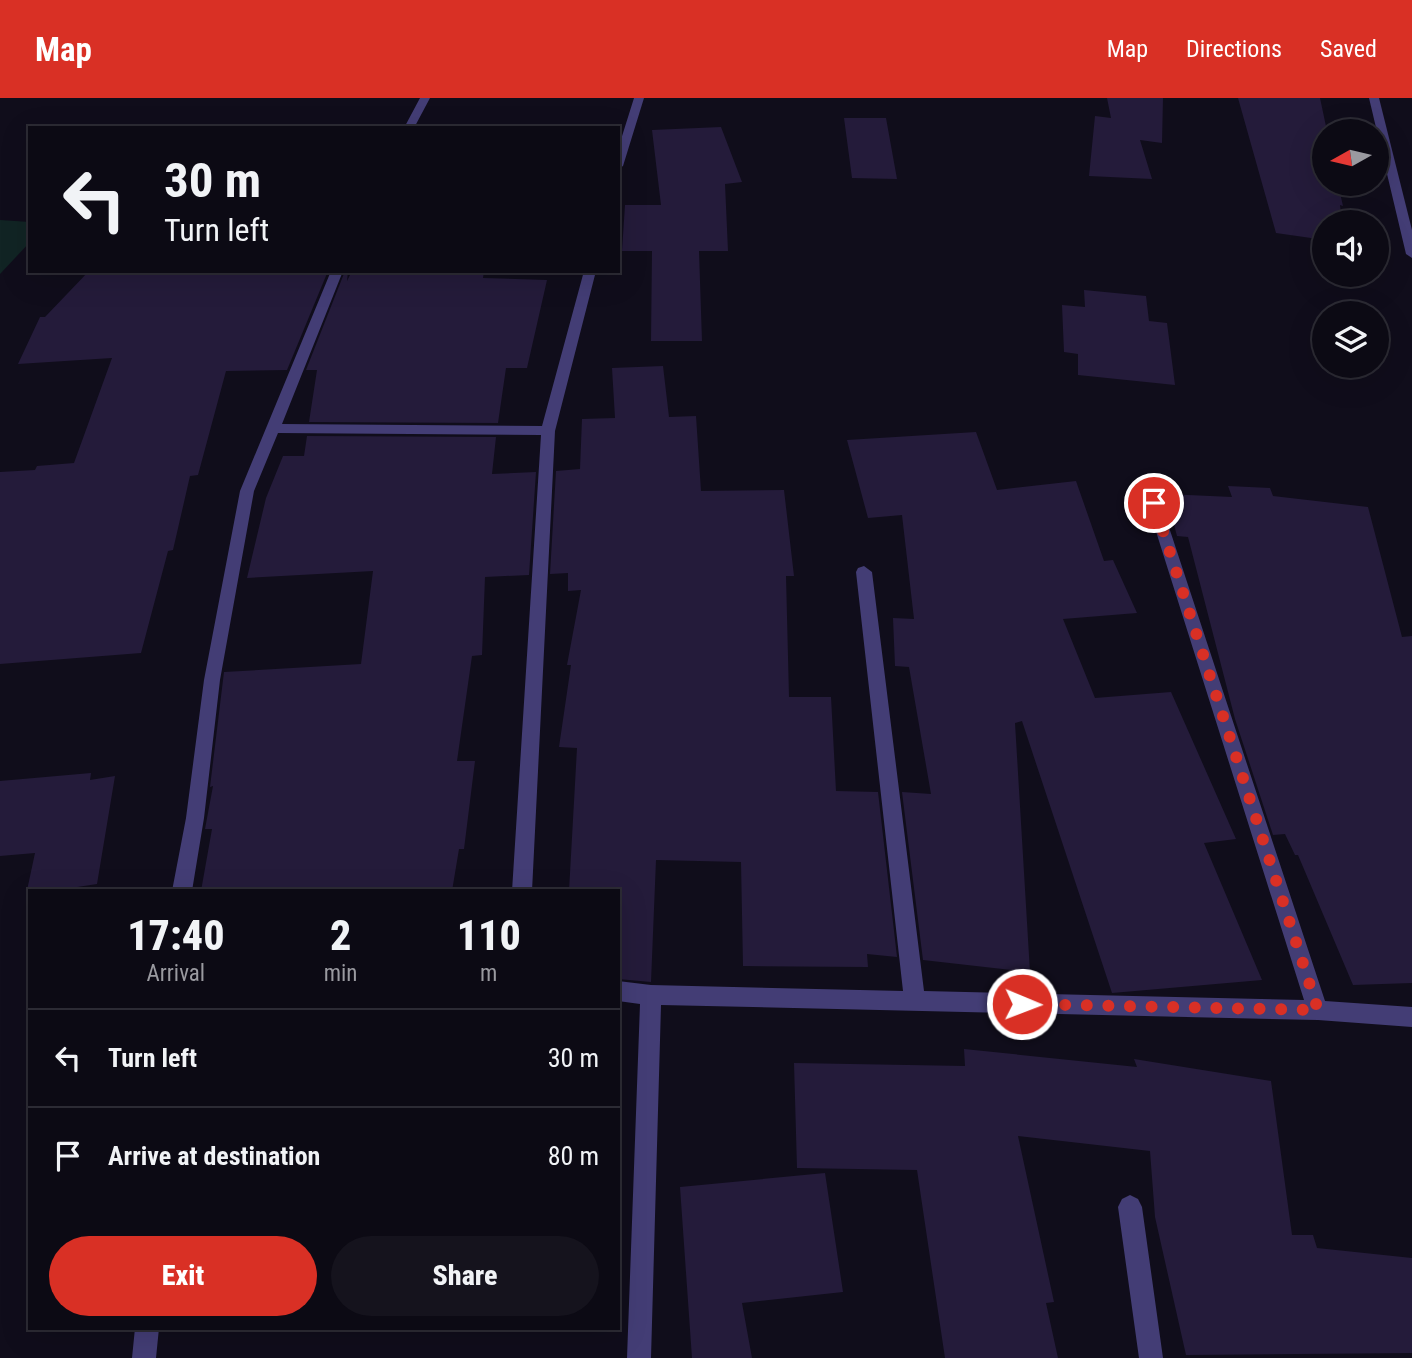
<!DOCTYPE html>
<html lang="en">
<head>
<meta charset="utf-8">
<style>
  :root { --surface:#0c0a14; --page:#15131d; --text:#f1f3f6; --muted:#9a9aa0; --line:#2c2b34; --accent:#d93025 }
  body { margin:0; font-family:"Roboto Condensed",sans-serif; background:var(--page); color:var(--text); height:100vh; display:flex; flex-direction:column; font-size:26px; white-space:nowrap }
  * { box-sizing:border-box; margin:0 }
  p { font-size:23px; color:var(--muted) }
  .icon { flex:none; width:38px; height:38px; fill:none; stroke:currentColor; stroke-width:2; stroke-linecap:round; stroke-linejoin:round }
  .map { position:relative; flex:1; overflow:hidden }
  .details { position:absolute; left:28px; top:791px; width:592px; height:441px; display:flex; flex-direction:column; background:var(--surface); border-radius:0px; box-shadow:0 7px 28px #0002,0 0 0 2px var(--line) }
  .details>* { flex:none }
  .guide { position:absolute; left:28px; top:28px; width:592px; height:147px; border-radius:0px; box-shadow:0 7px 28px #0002,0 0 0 2px var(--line); background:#0c0a14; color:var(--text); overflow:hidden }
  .needle { width:46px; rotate:262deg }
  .buttons { position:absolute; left:1312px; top:21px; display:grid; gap:14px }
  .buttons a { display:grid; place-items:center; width:77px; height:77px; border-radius:50%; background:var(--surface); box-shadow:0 7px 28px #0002,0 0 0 2px var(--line); font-size:35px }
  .pin { position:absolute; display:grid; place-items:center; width:60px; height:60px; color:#fff; margin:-30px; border:4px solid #fff; border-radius:50%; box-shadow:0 2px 7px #0007 }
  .me { position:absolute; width:77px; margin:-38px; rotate:91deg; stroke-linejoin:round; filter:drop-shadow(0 0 5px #0008) }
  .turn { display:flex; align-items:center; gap:24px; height:147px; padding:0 21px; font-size:32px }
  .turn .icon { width:91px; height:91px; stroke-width:2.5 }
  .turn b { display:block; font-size:49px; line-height:60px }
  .eta { display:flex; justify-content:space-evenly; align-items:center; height:119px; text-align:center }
  .eta b { font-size:42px; font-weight:800; line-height:49px }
  .primary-button { display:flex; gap:14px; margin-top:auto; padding:14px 21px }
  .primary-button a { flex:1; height:80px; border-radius:42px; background:var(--accent); color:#fff; font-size:28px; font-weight:800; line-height:80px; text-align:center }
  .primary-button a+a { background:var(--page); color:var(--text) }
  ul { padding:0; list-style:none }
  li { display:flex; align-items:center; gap:21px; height:98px; padding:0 21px; border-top:2px solid var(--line) }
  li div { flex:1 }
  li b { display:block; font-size:26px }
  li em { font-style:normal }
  header { display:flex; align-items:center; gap:42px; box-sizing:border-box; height:98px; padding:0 35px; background:var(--accent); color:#fff }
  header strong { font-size:33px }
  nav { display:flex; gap:38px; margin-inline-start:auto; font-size:24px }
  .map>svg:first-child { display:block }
</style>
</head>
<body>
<header>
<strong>Map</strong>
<nav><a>Map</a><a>Directions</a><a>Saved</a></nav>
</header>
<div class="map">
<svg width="1412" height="1260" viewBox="0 0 1412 1260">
  <rect width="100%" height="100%" fill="#100d1b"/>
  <!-- green -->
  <path fill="#112424" d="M0 122 30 124V144L0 176Z"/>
  <!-- building -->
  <path fill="#241b3a" d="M1107 0H1163L1162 45 1140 42 1152 81 1089 78 1095 18 1111 20Z
    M1238 0H1320L1327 33H1325V86H1338L1343 108 1340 107 1342 124H1325V142L1276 135Z
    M844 20H886L897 81 852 80Z
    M721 29 742 84 725 86 728 153H699L702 243H651L652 153H622L625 107H661L652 32Z
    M89 173H328L287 272 226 273 198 377 190 378 173 452 168 453 141 555 0 566V374L35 372 37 368 74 365 112 260 18 266 40 219H45Z
    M345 173H348L347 183 352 173H484L483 180 547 182 527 270H506L498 325 309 324 317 272H306Z
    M1084 192 1146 198 1149 223 1167 225 1175 287 1078 277V256L1064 254 1062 207 1085 209Z
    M663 268 669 319 696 318 701 393 784 392 794 478H786L789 599H831L836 693 878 694 897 859 867 856 868 869 743 868 741 764 656 762 651 884 618 881V793H569L577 650 559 649 571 567H567L581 492 568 493V475L550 476 556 373 580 371 582 321 615 320 612 270Z
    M976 334 997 392 1076 383 1104 463 1113 462 1137 515 1063 521 1095 600 1171 594 1236 741 1204 745 1262 882 1112 895 1022 623 1015 625 1030 874 923 862 902 694 931 696 909 569 895 568 893 520 914 521 902 417 868 420 847 342Z
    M307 338 496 339 492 376 536 374 529 477 485 479 482 557 472 558 457 663H475L464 751H459L452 793H201L212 731H205L213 688 210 689 224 574 361 566 373 473 247 480 266 400 283 358H304Z
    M1228 388 1270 390 1273 398 1368 409 1402 539 1412 538V885L1353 887 1298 757H1295L1285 736 1273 737 1235 621 1188 439 1177 438 1166 396 1232 399Z
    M91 675 90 682 115 678 97 786 51 793H30V796L26 797 35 755 0 758V683Z
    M964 951 1137 969 1134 961 1271 983 1292 1137H1313L1317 1150 1412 1160V1255L1186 1257 1155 1119 1150 1053 1018 1038 1054 1204 1046 1205 1058 1260H945L917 1072 797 1070 794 965 965 968Z
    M825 1075 843 1194 742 1205 752 1260H692L680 1089Z"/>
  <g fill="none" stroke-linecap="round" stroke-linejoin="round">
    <!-- minor -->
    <path fill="#433d75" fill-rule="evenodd" d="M420 0H430L414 30H404Z
      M634 0H644L623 68 618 71V51Z
      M1369 0H1379L1412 132V160L1406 156Z
      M331 173H343L282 326 542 328 584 173H596L555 333 532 793H512L541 337 278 335 254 393 220 582 204 720 192 793H172L186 720 204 582 240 393Z
      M1154 400 1161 405 1325 903 1412 909V929L1318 922 661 907 651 1260H627L640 906 618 903V883L651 887 903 893 856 474 858 470 864 468 872 474 924 893 1304 902 1147 405Z
      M1130 1097 1138 1101 1142 1109 1163 1260H1139L1118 1109 1122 1101Z
      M135 1230H159L156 1260H132Z"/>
  </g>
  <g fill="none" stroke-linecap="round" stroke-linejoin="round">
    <!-- route -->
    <path stroke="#d93025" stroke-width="12" stroke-dasharray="0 21.6" d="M1022 906 1318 912 1154 405"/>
  </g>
</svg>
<div class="buttons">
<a><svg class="needle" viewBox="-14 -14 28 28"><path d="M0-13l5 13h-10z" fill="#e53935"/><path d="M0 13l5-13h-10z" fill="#9a9aa0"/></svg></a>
<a><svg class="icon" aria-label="sound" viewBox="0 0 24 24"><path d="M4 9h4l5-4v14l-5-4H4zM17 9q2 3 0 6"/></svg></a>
<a><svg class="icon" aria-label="layers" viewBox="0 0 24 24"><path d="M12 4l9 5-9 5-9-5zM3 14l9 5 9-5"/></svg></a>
</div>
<div class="pin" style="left:1154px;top:405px;background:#d93025"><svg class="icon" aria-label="arrive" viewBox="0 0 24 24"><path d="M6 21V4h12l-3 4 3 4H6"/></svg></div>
<svg class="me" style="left:1022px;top:906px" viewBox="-20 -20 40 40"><circle r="17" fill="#d93025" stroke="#fff" stroke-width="3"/><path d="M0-11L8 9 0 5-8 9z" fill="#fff"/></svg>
<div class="guide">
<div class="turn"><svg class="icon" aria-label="left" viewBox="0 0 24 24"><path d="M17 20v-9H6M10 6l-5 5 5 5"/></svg><div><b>30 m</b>Turn left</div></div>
</div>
<section class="details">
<div class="eta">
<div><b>17:40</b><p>Arrival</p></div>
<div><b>2</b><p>min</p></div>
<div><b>110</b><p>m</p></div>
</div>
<ul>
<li><svg class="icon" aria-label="left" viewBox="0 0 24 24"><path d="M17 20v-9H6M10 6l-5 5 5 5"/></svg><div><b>Turn left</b></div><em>30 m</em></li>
<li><svg class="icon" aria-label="arrive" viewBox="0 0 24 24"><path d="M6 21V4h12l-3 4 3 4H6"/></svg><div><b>Arrive at destination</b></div><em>80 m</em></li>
</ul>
<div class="primary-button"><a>Exit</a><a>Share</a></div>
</section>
</div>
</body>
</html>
